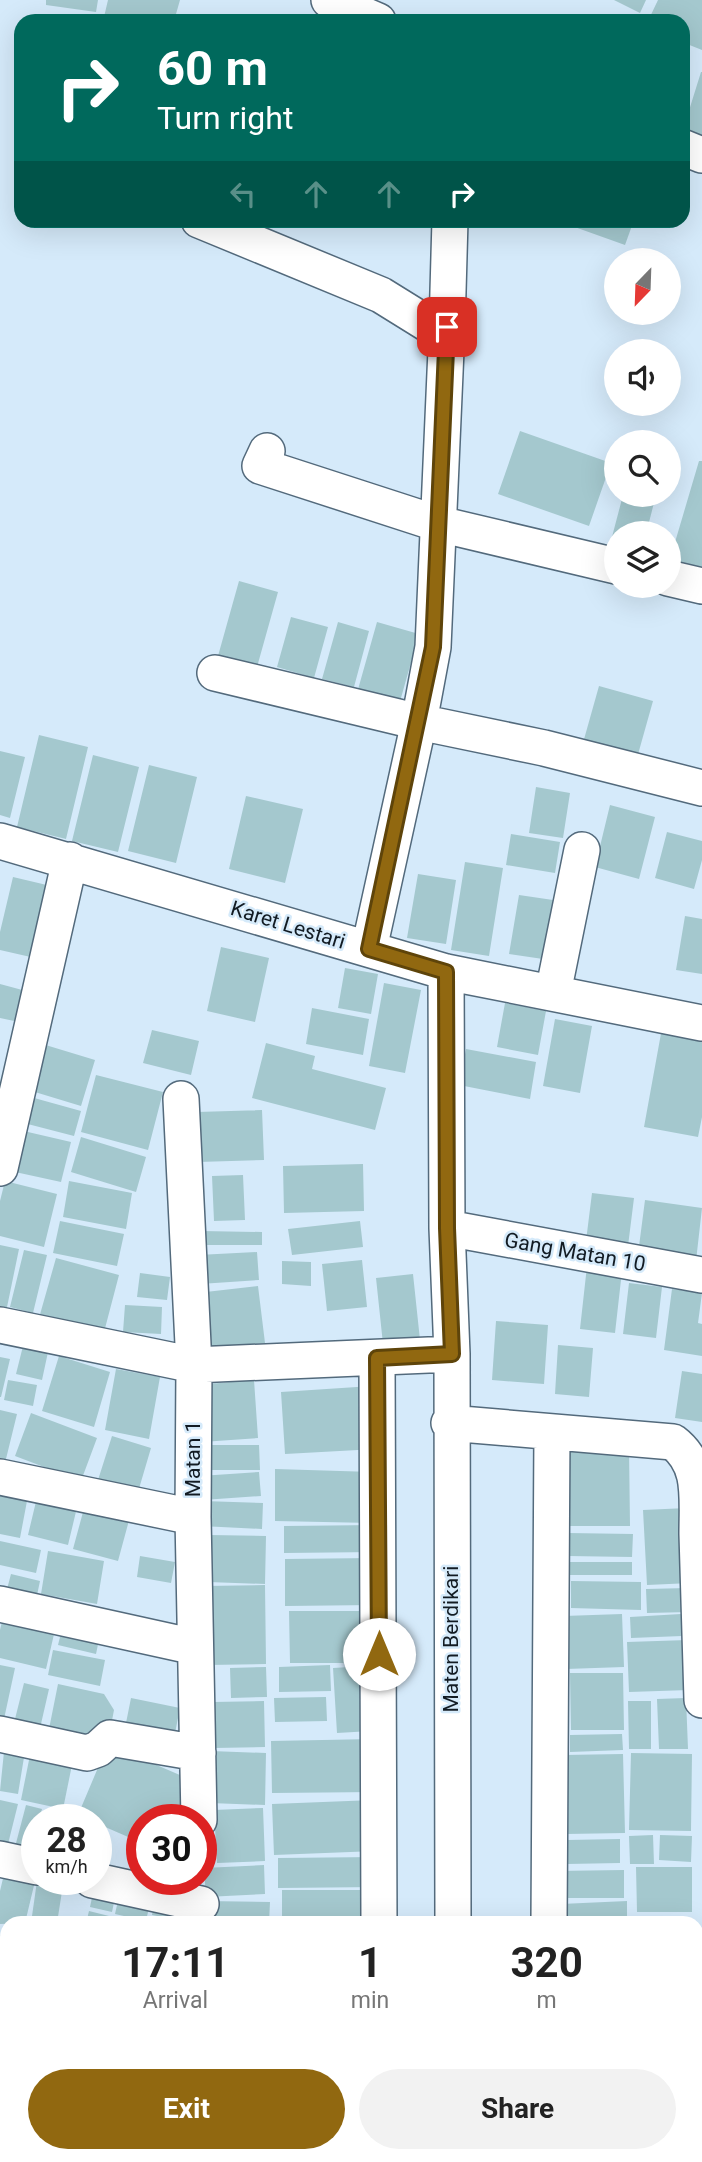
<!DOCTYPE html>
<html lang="en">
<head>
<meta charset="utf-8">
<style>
  :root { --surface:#fff; --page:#f2f2f2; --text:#222; --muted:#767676; --accent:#916810 }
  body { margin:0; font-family:Roboto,sans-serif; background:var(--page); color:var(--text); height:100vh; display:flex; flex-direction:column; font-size:26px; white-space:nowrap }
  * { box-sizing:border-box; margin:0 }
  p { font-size:23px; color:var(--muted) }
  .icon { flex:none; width:38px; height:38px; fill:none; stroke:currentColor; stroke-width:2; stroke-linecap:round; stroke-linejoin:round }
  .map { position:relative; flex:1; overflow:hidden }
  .side { position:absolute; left:0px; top:1916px; width:704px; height:247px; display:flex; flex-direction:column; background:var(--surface); border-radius:21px 21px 0 0; box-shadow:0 7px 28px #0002 }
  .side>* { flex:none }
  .top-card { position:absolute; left:14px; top:14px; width:676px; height:214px; border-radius:21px; box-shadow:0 7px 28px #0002; background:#00695c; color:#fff; overflow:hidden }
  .needle { width:46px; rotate:203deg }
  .controls { position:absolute; left:604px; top:248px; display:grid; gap:14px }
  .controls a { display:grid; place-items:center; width:77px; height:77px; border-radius:50%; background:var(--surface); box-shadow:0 7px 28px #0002; font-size:35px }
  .speed { position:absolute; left:21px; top:1804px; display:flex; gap:14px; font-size:35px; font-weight:700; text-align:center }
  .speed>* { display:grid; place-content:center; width:91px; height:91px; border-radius:50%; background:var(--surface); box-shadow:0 7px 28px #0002; line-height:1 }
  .speed small { font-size:18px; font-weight:400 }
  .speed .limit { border:10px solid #d22; background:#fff; color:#111 }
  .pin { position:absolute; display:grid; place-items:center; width:60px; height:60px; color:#fff; margin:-30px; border-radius:14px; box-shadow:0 4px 10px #0006 }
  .me { position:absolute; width:77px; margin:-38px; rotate:0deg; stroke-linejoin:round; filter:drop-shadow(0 0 5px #0008) }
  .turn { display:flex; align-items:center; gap:24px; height:147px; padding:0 28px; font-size:32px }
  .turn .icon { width:91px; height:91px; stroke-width:2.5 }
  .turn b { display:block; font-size:49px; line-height:60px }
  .lanes { display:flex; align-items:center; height:66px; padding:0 28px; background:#0003; justify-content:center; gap:35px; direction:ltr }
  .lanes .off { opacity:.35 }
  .eta { display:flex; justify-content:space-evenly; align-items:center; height:119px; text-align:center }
  .eta b { font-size:42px; font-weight:700; line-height:49px }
  .action { display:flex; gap:14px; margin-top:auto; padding:14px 28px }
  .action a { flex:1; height:80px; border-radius:42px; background:var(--accent); color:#fff; font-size:28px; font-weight:700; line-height:80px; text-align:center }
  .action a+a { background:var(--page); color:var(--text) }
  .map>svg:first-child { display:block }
</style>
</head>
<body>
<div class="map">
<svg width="702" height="2162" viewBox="0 0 702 2162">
  <rect width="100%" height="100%" fill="#d5eafa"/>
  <!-- building -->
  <path fill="#a4c8ce" d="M46 0H98L96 12 46 5Z
    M108 0H180L174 21H120L104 17Z
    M614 0H646L640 13Z
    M658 0H702V50L682 42V21H648Z
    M701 72H702V140L682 133Z
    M571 220H634L625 245 569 225Z
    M520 431 611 463 589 526 498 494Z
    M699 461H702V583L668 566Z
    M623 495H656L646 534H616V558L607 556Z
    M239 581 278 592 257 667 218 656Z
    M291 617 328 627 314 678 277 667Z
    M338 622 369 631 354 687 322 679Z
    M377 622 419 634 399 705 357 693Z
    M599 686 653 701 635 765 581 750Z
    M39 735 88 747 66 839 17 827Z
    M0 751 25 757 10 818 0 815Z
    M93 755 139 767 118 852 72 841Z
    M149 765 197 777 176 863 128 851Z
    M536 787 570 793 563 838 529 833Z
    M246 796 303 809 285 883 229 869Z
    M610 805 655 817 639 879 595 867Z
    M667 832 702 841V860L694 889 655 878Z
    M511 834 560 842 555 873 506 865Z
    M465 862 503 868 489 956 451 950Z
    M418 874 456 880 446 944 407 938Z
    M13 877 51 886 35 958 0 950V932Z
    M519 895 553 900 543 959 509 954Z
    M685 916 702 919V974L676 970Z
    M221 947 269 958 255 1022 207 1011Z
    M345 968 378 974 371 1014 338 1008Z
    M384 983 421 990 405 1073 369 1066Z
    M0 984 26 991 19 1022 0 1018Z
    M505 1003 546 1011 538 1055 497 1047Z
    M312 1008 369 1019 363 1055 306 1044Z
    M555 1019 592 1026 580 1093 543 1086Z
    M662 1028 702 1035V1117L698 1137 644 1127Z
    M152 1030 199 1041 191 1075 143 1063Z
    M39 1043 95 1060 81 1106 25 1089Z
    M266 1043 315 1056 312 1069 386 1088 375 1130 252 1098Z
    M466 1049 536 1062 530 1099 459 1085Z
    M96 1075 163 1092 148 1150 81 1132Z
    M27 1096 81 1111 74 1136 20 1122Z
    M262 1110 264 1160 198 1162 197 1112Z
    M15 1129 71 1142 61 1182 6 1170Z
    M81 1137 146 1157 136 1192 71 1172Z
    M363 1164 364 1211 284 1213 283 1166Z
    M243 1175 245 1220 214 1221 212 1176Z
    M5 1181 57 1194 44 1247 0 1236V1201Z
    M69 1181 132 1193 126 1229 63 1217Z
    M592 1193 634 1198 628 1246 586 1241Z
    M645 1200 702 1208 696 1261 638 1254Z
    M60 1221 124 1234 117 1266 53 1253Z
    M360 1221 363 1247 292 1255 288 1229Z
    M201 1231 262 1232V1245H200Z
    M0 1245 19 1249 6 1312 0 1310Z
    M24 1250 47 1255 33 1313 10 1307Z
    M257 1252 259 1280 200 1284 198 1255Z
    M56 1258 119 1275 103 1336 39 1318Z
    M362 1260 367 1307 327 1311 322 1264Z
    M282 1261 311 1262V1286L282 1284Z
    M587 1266 622 1271 615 1333 580 1329Z
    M140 1273 170 1277 167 1300 137 1297Z
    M413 1274 420 1340 383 1344 376 1278Z
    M629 1283 662 1287 656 1338 623 1334Z
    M258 1286 265 1343 204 1350 197 1293Z
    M672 1289 702 1293 698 1323 702 1324V1356L664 1350Z
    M125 1305 162 1307 161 1334 123 1332Z
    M496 1321 548 1325 544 1384 492 1380Z
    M558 1345 593 1348 589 1397 555 1394Z
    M23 1346 48 1352 42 1380 16 1374Z
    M59 1356 110 1372 94 1427 42 1411Z
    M0 1357 10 1359 1 1397H0Z
    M116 1369 160 1377 149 1439 105 1430Z
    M682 1371 702 1374V1422L675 1418Z
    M8 1380 37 1385 33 1406 4 1400Z
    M254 1380 258 1438 202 1442 197 1385Z
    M372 1386 376 1449 285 1454 281 1392Z
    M0 1410 17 1414 5 1463 0 1462Z
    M31 1413 97 1438 81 1481 15 1456Z
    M112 1436 151 1448 138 1492 98 1480Z
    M199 1445H259L260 1470H199Z
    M563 1448H629L630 1526H564Z
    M275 1469 373 1472 372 1523 275 1521Z
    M259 1472 261 1496 203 1500 200 1476Z
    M39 1489 79 1499 68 1545 28 1535Z
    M0 1496 27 1501 20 1538 0 1534Z
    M86 1501 131 1513 118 1561 73 1549Z
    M203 1501 263 1503 262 1529 201 1526Z
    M687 1508 691 1583 647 1585 643 1510Z
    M376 1525V1552L284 1553V1526Z
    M568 1533 633 1534 632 1557 568 1556Z
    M209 1535 266 1536 265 1584 208 1582Z
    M0 1541 41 1550 36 1573 0 1565Z
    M48 1551 104 1561 97 1604 41 1594Z
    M140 1556 175 1562 171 1583 137 1577Z
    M374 1558V1605L285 1606V1559Z
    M567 1562H632V1575H567Z
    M11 1574 40 1581 36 1600 6 1593Z
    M571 1581 641 1582V1610L571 1608Z
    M265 1585 266 1664 207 1665 205 1586Z
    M688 1588 689 1612 647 1613 646 1589Z
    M5 1609 57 1621 46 1669 0 1658V1630Z
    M289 1611H375L376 1663H290Z
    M622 1614 624 1667 566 1669 564 1616Z
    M681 1614 682 1636 631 1638 630 1617Z
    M64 1621 101 1630 96 1654 58 1645Z
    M688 1640 689 1690 629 1692 627 1642Z
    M53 1650 105 1660 100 1686 48 1675Z
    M0 1665 15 1668 4 1719 0 1718Z
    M330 1665 331 1691 279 1692V1667Z
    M367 1666 371 1731 337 1733 333 1668Z
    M266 1667 267 1697 231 1698 230 1668Z
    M570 1673H623L624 1730H571Z
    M24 1683 49 1689 38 1737 12 1731Z
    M58 1684 104 1694 114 1710 110 1731 94 1744 47 1739Z
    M326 1697 327 1721 275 1722 274 1698Z
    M131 1698 180 1708 174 1738 125 1728Z
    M686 1698 688 1749H659L657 1699Z
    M264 1701 265 1747 214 1748 213 1702Z
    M628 1701H651V1749H629Z
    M622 1734 623 1750 570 1752V1735Z
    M374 1739 376 1792 272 1793 271 1741Z
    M5 1742 26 1745 18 1794 0 1791Z
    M108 1744 196 1782 179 1820H142V1843L96 1823V1820L78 1815Z
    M31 1750 73 1760 63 1809 21 1800Z
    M211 1751 266 1753 265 1805 210 1803Z
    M631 1753 692 1754 691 1831 629 1830Z
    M623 1754 625 1833 566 1834 564 1755Z
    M0 1800 18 1804 6 1852 0 1850Z
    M374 1800 376 1851 274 1855 272 1804Z
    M26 1805 42 1809 31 1851 15 1847Z
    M263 1808 265 1861 217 1863 214 1810Z
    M653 1835 654 1864H630L629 1836Z
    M660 1835 692 1836 691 1862 659 1860Z
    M620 1839V1863L567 1864V1840Z
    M377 1857 378 1887 278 1888V1858Z
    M264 1865 265 1894 206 1897 204 1868Z
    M636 1867H692V1912H637Z
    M5 1870 36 1877 25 1923 0 1924V1891Z
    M624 1870V1898H555V1871Z
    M37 1881 63 1885 57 1923H31Z
    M94 1888 116 1893 112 1912 90 1907Z
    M282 1890H377V1923H282Z
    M119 1896 150 1903 146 1921 115 1914Z
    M206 1901 270 1902 269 1923H206Z
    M627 1901V1919L562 1922 561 1904Z
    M154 1904 197 1913 195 1923 152 1915Z
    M89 1911 113 1917 112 1923H86Z
    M664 1916 691 1918V1923H664Z
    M0 1935 7 1937V1989L0 1987Z
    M0 2024 7 2025 3 2065H0Z
    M696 2095 702 2096V2127L696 2126Z
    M0 2109 7 2111V2156H21L20 2162 0 2159Z
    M696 2135 702 2136V2162H675L676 2156H696Z
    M25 2156H57L55 2162H24Z
    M68 2156H118L116 2162H67Z
    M125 2156H186L184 2162H124Z
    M212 2156H290V2159H212Z
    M303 2156H376V2162H303Z
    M512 2156H547L562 2162H510Z"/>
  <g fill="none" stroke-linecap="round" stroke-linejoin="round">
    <defs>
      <path id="minor" d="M329 0 378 21
        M682 147 702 155
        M199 220 381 295 431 326 447 327 433 647 419 722 544 748 702 788
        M447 327 450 220
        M267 451 260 466 439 524 616 566
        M668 578 702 586
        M215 673 419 722 369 949
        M0 841 446 972 702 1023
        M446 972 447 1228 452 1354 453 1923
        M553 993 582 850
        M181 1099 194 1365 193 1517 199 1820
        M0 1168 70 860
        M447 1228 702 1275
        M0 1325 194 1365 452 1354
        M377 1358 379 1923
        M449 1423 673 1442C702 1464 697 1496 697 1534L702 1535
        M0 1477 193 1517
        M697 1534 702 1700
        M0 1604 195 1647
        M0 1734 87 1753 98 1749 110 1738 198 1753
        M0 1859 37 1867
        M92 1880 201 1904
        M549 1923 552 1432
        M0 2011 7 2012
        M696 2070 702 2071
        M380 2156V2162
        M204 2162V2156
        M452 2162V2156"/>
    </defs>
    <!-- minor casing -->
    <use href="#minor" stroke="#536a7c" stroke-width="38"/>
    <!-- minor -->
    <use href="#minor" stroke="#fff" stroke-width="35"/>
  </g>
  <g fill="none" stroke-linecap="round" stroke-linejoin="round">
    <defs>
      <path id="route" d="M379 1654 377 1358 452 1354 447 1228 446 972 369 949 433 647 447 327"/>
    </defs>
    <!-- route casing -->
    <use href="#route" stroke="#5e440a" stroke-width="18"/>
    <!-- route -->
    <use href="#route" stroke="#916810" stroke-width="12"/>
  </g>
  <g text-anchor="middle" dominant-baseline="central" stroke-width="5" stroke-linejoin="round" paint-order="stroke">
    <!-- street labels -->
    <g font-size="21" fill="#121b23" stroke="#d5eafa">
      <text transform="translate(288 925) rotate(17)">Karet Lestari</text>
      <text transform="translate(575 1252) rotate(10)">Gang Matan 10</text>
      <text transform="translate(193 1459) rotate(-90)">Matan 1</text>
      <text transform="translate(451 1639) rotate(-90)">Maten Berdikari</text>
    </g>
  </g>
</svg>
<div class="controls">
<a><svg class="needle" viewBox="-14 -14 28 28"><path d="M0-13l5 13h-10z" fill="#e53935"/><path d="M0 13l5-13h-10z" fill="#767676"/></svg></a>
<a><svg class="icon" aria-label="sound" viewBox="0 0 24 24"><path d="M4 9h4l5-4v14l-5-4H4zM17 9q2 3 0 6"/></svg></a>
<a><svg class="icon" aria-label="search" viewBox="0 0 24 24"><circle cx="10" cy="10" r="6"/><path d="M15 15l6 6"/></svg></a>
<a><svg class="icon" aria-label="layers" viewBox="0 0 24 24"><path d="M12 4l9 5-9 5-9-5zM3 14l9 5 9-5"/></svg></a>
</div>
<div class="speed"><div>28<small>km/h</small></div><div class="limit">30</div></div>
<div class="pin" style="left:447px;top:327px;background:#d93025"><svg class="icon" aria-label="arrive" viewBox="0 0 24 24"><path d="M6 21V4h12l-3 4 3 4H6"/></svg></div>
<svg class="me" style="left:379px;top:1654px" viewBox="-20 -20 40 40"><circle r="19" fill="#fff"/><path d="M0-13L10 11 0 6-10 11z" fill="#916810"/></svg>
<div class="top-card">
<div class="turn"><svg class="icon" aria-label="right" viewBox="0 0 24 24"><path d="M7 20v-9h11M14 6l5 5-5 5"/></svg><div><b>60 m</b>Turn right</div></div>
<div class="lanes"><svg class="icon off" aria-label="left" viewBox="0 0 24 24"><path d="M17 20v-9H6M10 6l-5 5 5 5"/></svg><svg class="icon off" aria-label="ahead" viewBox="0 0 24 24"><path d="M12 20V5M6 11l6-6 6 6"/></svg><svg class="icon off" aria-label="ahead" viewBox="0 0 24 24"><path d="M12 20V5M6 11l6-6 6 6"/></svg><svg class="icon" aria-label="right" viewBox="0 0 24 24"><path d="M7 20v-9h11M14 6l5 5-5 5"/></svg></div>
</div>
<section class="side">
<div class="eta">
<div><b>17:11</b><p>Arrival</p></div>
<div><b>1</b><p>min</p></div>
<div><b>320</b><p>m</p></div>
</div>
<div class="action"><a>Exit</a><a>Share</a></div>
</section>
</div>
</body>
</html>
